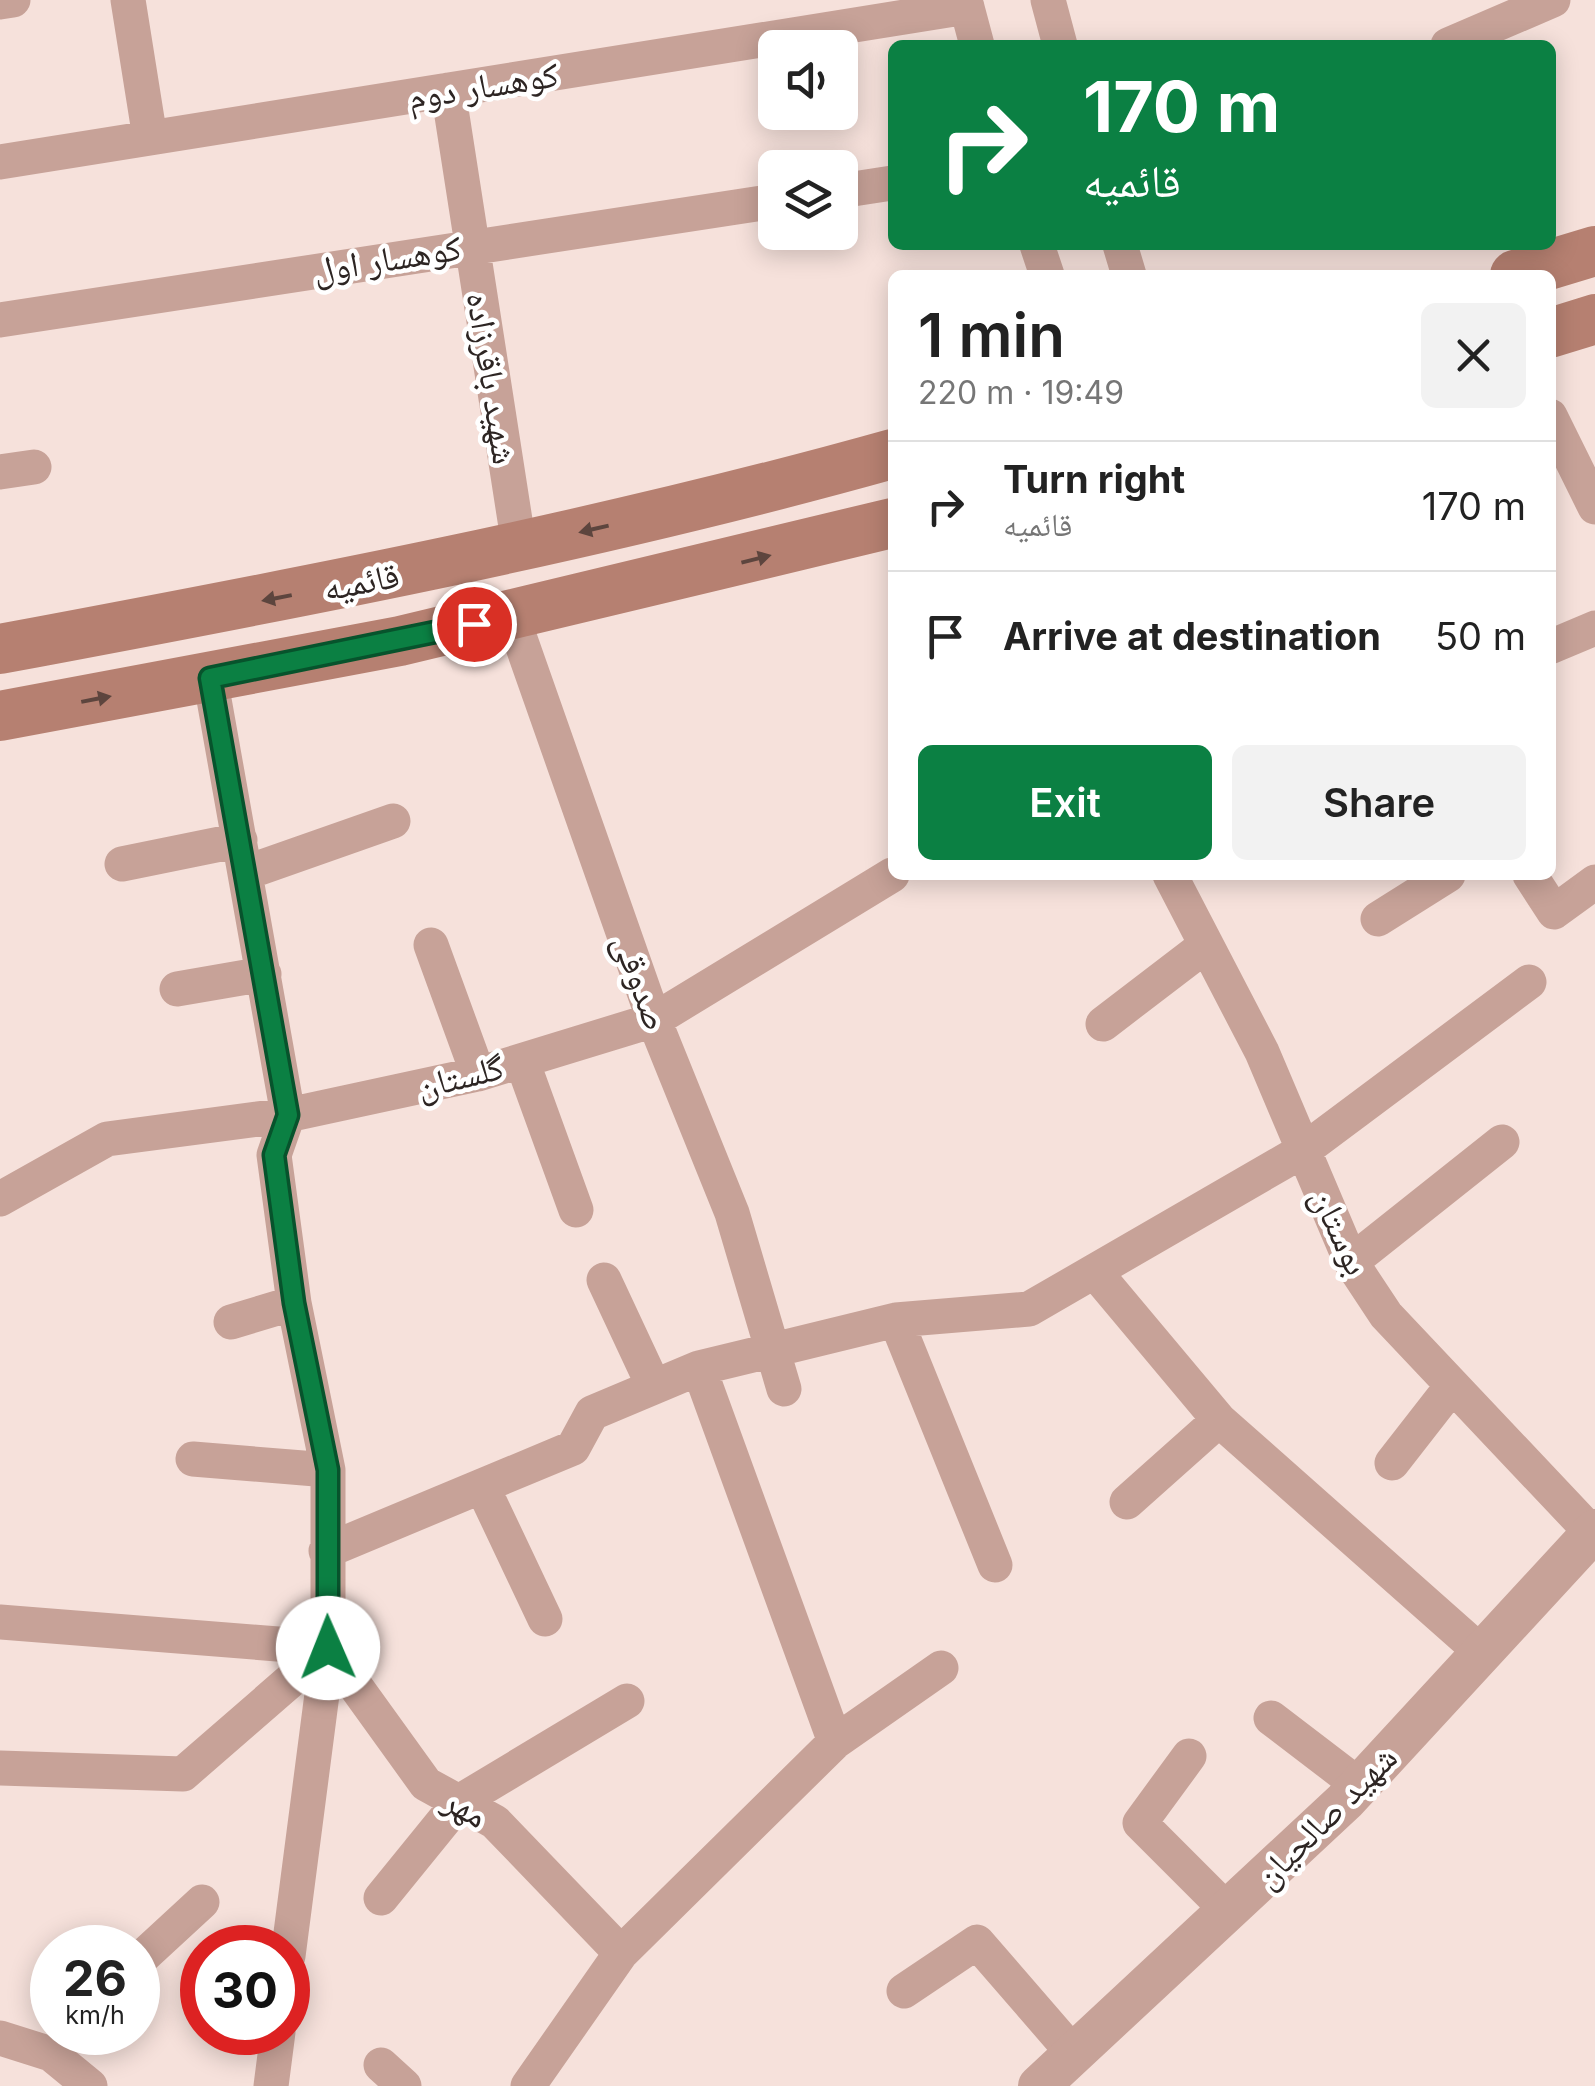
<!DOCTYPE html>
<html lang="en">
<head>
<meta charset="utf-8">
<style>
  :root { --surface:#fff; --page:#f2f2f2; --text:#222; --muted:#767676; --line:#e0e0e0; --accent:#0b8043 }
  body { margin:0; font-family:Inter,"Noto Naskh Arabic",sans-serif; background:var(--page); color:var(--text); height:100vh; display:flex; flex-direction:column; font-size:38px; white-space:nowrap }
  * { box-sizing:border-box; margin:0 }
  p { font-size:32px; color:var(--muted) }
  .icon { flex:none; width:55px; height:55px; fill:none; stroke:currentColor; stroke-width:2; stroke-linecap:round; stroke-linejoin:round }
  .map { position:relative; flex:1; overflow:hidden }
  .details { position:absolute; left:888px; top:270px; width:668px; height:610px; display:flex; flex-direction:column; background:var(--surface); border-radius:15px; box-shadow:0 5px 25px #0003 }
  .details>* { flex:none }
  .hud { position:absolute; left:888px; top:40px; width:668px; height:210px; border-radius:15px; box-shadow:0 5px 25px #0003; background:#0b8043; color:#fff; overflow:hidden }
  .buttons { position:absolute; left:758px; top:30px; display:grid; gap:20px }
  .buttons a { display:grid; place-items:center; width:100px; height:100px; border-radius:15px; background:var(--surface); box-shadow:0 5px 25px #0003; font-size:50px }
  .speed { position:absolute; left:30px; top:1925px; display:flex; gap:20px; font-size:50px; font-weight:700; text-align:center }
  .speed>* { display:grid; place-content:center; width:130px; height:130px; border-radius:50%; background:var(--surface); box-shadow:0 5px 25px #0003; line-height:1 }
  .speed small { font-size:25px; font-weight:400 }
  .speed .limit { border:15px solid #d22; background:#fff; color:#111 }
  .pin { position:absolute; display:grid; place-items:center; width:85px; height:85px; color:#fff; margin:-42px; border:5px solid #fff; border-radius:50%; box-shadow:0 2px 10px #0007 }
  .me { position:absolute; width:110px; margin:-55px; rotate:359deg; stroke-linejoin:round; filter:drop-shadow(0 0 8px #0008) }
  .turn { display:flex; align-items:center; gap:35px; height:210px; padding:0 30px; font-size:45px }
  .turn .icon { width:130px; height:130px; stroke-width:2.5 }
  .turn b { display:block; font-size:70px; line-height:85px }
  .round { display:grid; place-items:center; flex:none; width:105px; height:105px; border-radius:15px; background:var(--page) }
  .overview { display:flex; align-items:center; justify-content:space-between; height:170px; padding:0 30px }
  h1 { font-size:60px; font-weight:600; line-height:75px }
  .action { display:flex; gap:20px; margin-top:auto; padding:20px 30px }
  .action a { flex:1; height:115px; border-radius:15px; background:var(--accent); color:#fff; font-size:40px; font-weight:600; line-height:115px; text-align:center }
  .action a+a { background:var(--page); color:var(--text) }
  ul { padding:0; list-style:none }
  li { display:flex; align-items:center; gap:30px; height:130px; padding:0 30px; border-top:2px solid var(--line) }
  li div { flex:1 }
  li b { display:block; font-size:38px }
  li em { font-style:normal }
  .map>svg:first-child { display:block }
</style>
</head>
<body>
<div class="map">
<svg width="1595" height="2086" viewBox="0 0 1595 2086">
  <rect width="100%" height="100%" fill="#f6e1db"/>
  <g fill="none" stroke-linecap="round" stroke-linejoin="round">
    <!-- minor -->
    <path stroke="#c7a298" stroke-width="35" d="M128 0 150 138
      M965 0 977 45
      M1048 0 1060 45
      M0 2 13 0
      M1448 45 1553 0
      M448 90 519 546
      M0 162 967 7
      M840 191 892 183
      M1037 245 1047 275
      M1120 245 1129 275
      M0 320 775 201
      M1550 416 1595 507
      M0 472 34 467
      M512 616 654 1020 732 1213 784 1389
      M1550 647 1595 628
      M210 677 288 1115 274 1155 294 1303 328 1470V1648L288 1956
      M122 864 240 840
      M245 873 393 821
      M1170 875 1262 1052 1351 1262 1386 1315 1592 1533
      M1530 875 1554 912 1595 882
      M1378 919 1448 875
      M431 945 478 1074
      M177 989 264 974
      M1103 1024 1205 946
      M522 1061 576 1210
      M0 1199 107 1139 288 1115 478 1074 654 1020 892 875
      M1351 1262 1502 1142
      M1095 1272 1219 1420 1482 1653
      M604 1280 654 1387
      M896 1320 995 1565
      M231 1322 294 1303
      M699 1368 835 1742
      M193 1459 328 1470
      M1392 1463 1452 1386
      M483 1488 545 1619
      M1127 1502 1219 1420
      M326 1551 573 1448 592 1413 699 1368 896 1320 1029 1309 1304 1150 1529 982
      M0 1622 328 1648
      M328 1648 426 1784 495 1822 621 1953
      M1271 1718 1360 1786
      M1189 1756 1140 1823 1228 1911
      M0 1768 183 1774 328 1648
      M381 1898 459 1802 627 1701
      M138 1961 202 1902
      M904 1991 977 1942 1074 2054
      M0 2038 51 2054 90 2086
      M381 2065 404 2086
      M271 2086 278 2032
      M528 2086 621 1953 835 1742 941 1668"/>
    <!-- tertiary -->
    <path stroke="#c7a298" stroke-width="42" d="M1039 2086 1345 1801 1595 1530"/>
    <!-- secondary -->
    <path stroke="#b68071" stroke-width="50" d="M1515 275 1595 251
      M1550 333 1595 319
      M0 649C300 593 599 536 892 454
      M0 716 400 641 892 523"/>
  </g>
  <!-- one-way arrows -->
  <defs><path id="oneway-solid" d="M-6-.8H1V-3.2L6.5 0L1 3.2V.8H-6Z" transform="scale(2.5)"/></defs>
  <g fill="#5d453e">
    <use href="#oneway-solid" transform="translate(594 529) rotate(167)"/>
    <use href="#oneway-solid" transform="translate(756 559) rotate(-14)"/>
    <use href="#oneway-solid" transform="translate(277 598) rotate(169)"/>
    <use href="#oneway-solid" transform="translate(96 699) rotate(-11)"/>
  </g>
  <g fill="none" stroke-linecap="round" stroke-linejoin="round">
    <defs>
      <path id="route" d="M328 1648V1470L294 1303 274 1155 288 1115 210 678 474 624"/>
    </defs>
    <!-- route casing -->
    <use href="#route" stroke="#07532c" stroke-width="25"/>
    <!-- route -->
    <use href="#route" stroke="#0b8043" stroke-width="18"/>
  </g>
  <g text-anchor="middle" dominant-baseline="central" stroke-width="9" stroke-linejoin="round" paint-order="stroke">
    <!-- street labels -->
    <g font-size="35" fill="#2d2523" stroke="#fff">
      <text transform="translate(483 85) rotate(-9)">کوهسار دوم</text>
      <text transform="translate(387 258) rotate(-9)">کوهسار اول</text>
      <text transform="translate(493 378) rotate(81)">شهید باقرزاده</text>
      <text transform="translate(361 581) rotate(-11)">قائمیه</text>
      <text transform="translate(642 982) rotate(70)">صدوقی</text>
      <text transform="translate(460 1076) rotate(-14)">گلستان</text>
      <text transform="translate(1341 1231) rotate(65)">بوستان</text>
      <text transform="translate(466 1807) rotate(30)">مهر</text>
      <text transform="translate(1325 1816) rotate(-45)">شهید صالحیان</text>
    </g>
  </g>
</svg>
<div class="buttons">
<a><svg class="icon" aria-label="sound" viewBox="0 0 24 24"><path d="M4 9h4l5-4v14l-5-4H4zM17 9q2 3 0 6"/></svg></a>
<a><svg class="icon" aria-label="layers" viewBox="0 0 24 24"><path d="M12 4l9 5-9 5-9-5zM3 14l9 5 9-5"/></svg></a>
</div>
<div class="speed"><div>26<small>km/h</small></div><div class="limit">30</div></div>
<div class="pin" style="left:474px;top:624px;background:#d93025"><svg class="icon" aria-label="arrive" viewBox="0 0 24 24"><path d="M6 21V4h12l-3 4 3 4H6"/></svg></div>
<svg class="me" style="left:328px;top:1648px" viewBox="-20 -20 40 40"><circle r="19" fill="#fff"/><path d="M0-13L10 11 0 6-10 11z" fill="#0b8043"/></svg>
<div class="hud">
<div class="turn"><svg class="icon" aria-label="right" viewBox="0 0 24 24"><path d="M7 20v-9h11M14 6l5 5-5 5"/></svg><div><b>170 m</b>قائمیه</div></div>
</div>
<section class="details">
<div class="overview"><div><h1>1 min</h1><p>220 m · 19:49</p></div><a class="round"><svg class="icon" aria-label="close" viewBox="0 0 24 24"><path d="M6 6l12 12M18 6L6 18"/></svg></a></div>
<ul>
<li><svg class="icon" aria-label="right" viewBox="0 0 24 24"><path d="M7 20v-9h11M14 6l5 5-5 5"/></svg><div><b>Turn right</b><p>قائمیه</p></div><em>170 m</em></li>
<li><svg class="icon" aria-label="arrive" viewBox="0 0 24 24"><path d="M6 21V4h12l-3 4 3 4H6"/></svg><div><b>Arrive at destination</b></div><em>50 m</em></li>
</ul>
<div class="action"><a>Exit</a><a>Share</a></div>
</section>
</div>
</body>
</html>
